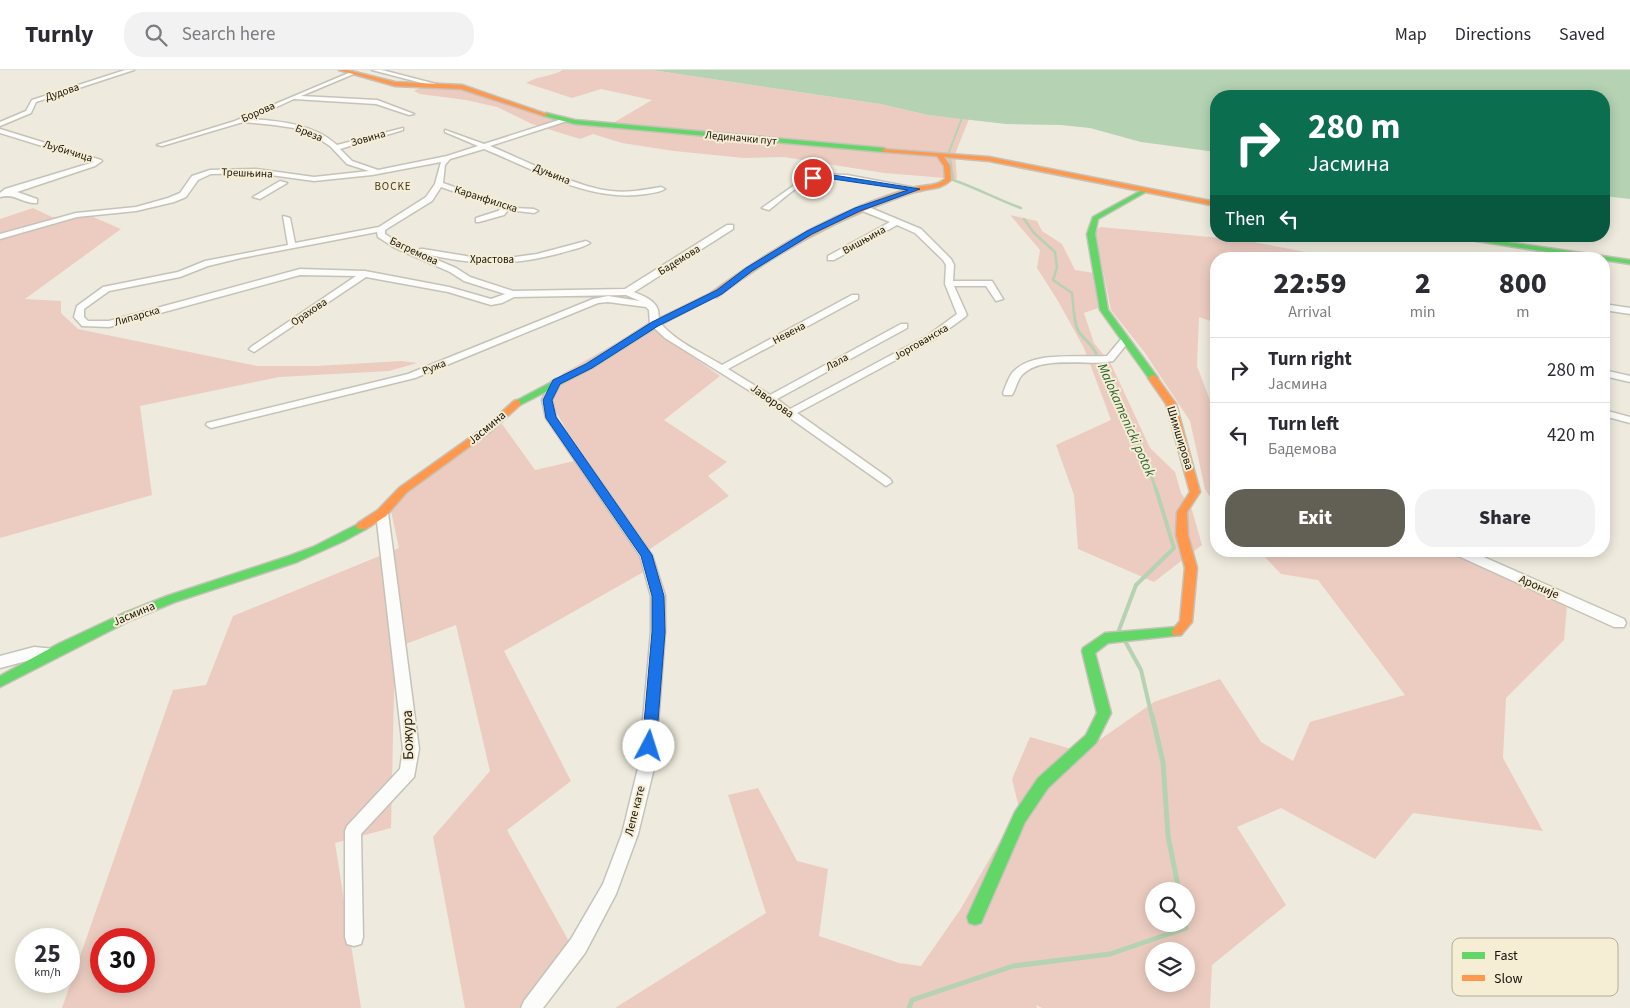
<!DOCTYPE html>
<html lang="en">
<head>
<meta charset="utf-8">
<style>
  :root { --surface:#fff; --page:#f2f2f3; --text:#2b2b33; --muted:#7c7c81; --line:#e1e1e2; --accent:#625f54 }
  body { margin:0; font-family:"Source Sans 3",sans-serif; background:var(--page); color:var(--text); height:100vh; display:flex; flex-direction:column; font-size:19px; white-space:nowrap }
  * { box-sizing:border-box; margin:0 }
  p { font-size:16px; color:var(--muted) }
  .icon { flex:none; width:28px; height:28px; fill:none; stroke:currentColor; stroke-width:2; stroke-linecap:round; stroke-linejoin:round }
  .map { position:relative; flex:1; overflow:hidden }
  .side { position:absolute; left:1210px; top:182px; width:400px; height:305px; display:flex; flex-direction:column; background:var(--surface); border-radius:20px; box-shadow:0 2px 12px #0003 }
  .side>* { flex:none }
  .hud { position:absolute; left:1210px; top:20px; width:400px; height:152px; border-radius:20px; box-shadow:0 2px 12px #0003; background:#0b6e4f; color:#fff; overflow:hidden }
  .buttons { position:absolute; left:1145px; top:812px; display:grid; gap:10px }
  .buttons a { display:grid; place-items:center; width:50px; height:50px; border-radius:50%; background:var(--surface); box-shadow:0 2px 12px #0003; font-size:25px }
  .speed { position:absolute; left:15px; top:858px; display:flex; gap:10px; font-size:25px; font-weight:700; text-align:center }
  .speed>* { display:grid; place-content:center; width:65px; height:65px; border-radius:50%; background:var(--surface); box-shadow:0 2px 12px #0003; line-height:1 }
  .speed small { font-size:12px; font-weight:400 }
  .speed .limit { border:8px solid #d22; background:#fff; color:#111 }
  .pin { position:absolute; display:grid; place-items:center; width:42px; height:42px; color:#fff; margin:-21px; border:2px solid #fff; border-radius:50%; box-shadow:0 1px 5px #0007 }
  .me { position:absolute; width:55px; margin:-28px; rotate:5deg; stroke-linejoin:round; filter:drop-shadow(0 0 4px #0008) }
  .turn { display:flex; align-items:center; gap:18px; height:105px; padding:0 15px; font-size:22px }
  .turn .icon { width:65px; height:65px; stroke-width:2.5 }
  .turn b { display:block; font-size:35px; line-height:42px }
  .then { display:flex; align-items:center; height:48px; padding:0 15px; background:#0003; gap:10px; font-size:19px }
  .eta { display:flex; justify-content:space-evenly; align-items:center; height:85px; text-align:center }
  .eta b { font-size:30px; font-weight:800; line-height:35px }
  .button { display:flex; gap:10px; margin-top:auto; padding:10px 15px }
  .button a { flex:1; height:58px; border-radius:20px; background:var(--accent); color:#fff; font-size:20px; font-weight:800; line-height:58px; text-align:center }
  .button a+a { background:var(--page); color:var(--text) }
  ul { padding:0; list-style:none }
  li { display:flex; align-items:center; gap:15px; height:65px; padding:0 15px; border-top:1px solid var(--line) }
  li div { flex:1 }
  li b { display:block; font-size:19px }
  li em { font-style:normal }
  header { display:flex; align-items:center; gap:30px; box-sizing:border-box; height:70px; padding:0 25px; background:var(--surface); border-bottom:1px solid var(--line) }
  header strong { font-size:24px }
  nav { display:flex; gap:28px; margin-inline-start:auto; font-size:18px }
  .search { width:350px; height:45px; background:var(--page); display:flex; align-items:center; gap:12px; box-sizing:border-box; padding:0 18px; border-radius:20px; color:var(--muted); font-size:19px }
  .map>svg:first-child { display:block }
</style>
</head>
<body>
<header>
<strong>Turnly</strong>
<div class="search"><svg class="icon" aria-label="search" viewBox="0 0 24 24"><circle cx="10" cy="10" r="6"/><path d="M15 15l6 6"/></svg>Search here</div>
<nav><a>Map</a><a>Directions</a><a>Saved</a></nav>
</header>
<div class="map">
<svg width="1630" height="938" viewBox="0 0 1630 938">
  <rect width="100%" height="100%" fill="#eeeadd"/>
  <!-- green -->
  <path fill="#ecccc0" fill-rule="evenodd" d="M563 0H652L880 34 928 45 969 49 955 84 957 109 884 103 784 87 744 88 674 81 622 73 593 64 580 69 532 54 497 37 466 30 420 24 414 21 422 17 472 18 557 48 613 53 652 30 601 19 572 28 526 13C540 5 551 7 563 0Z
    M33 138 52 147 91 146 121 159 25 229 61 231V243L78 259 257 296H317L401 291 417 293 389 301 279 307 140 336 152 425 0 468V149Z
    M1010 145 1037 151 1042 161 1062 174 1075 200 1094 203 1098 238 1084 243 1094 273 1111 294 1150 378 1175 402 1181 423 1192 440 1202 475 1154 512 1078 479 1074 425 1056 375 1111 350 1084 278 1058 231 1037 198 1040 180Z
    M1100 157 1243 170 1332 187 1280 189 1275 183H1232L1230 189H1216V253L1199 247 1197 296 1216 346V436L1205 419 1190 351 1145 283 1111 240 1095 162Z
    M648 255 720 306 664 350 727 392 708 406 729 426 644 483 647 500 504 581 571 711 507 760 571 875 530 938H465L433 767 490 701 456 555 395 578 391 758 335 773 361 938H62L173 620 206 615 233 546 399 478 391 441 420 409 502 354 535 400 583 389 547 326 562 304ZM101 869H144V911H101Z
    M1259 481H1452L1567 535 1564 570 1506 628 1503 688 1543 761 1413 743 1375 789 1281 738 1237 757 1286 835 1212 895 1210 938H1042L1036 935 1037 938H615L766 843 728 725 758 718 797 791 828 799 819 866 899 893 921 896 960 840 1019 738 1012 709 1030 667 1082 682 1154 632 1220 609 1261 672 1293 691 1310 652 1405 625 1318 510 1281 504ZM1154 821H1186V854H1154ZM1154 881H1186V914H1154Z"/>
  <!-- water -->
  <path fill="#b5d2b3" d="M652 0H1630V129L1604 126V26H1216V82L1141 72 1090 58 1061 55 1006 54 928 45 880 34Z"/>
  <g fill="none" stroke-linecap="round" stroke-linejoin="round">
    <!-- stream-far4 -->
    <path stroke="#b5d2b3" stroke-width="2" d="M953 107 949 82 962 48"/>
    <!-- stream-far3 -->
    <path stroke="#b5d2b3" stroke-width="2.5" d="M953 106V110C977 118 998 130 1021 138
      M1024 149 1034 163 1055 182 1057 197 1053 210 1072 223 1074 244"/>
    <!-- stream-far2 -->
    <path stroke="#b5d2b3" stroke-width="3" d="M1074 242C1076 271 1087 264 1097 285 1119 327 1142 374 1156 420"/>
    <!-- stream-far1 -->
    <path stroke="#b5d2b3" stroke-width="4" d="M1120 563 1119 560 1136 515 1174 478 1156 419
      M1125 571 1141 600 1152 647"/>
    <!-- stream -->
    <path stroke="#b5d2b3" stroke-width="5" d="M1152 645 1163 692 1168 766 1179 821
      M909 938 912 930 1013 896 1110 884 1186 858 1185 854"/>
    <defs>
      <path id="street" d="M125 0H134L36 32 31 43 0 56V52L26 41 32 30Z
        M372 0H382L444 16 441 18Z
        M351 2 356 3 301 26 377 30 414 44 409 45 376 34 294 29 250 49C280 51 314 54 337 75L403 58V60L340 79 352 91 378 100 447 86 478 76 445 62V60L484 74 565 48 567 51 490 76C522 89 578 118 611 121 628 123 644 120 661 117L665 119C660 122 653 123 646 124 590 133 534 99 484 79L450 89 445 95 443 113 515 138 534 139 538 141 534 143 508 140 504 145 479 152H476V148L498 141 502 138 441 117 432 131 385 160V164L401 174 420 183V179H423L472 187 500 189 537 184 586 171 590 173C583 178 570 180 561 183 509 197 473 195 421 183L456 198 470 207 513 221 625 219 727 155H733V159L634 222C643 226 655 230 658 240 659 246 658 251 662 255 677 272 702 283 722 295L852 225H858V229L728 299 770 325 901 254H907V258L777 329 790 339 927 266 957 244 945 214 946 195 943 190 915 163 897 155 834 190H828V186L890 152 860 140V136H866L921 159 951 189 954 195 953 211H992L1003 229 996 231 986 216H954L967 245 965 247 933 270 797 343 890 409 892 412 886 416 766 331 665 268 650 254 649 240 646 237 608 232 598 233 415 308 211 358 206 355 207 353 408 304 593 229 608 226 640 231 626 225 514 227 502 233 491 235 448 222 366 207 254 282 249 279 251 277 356 206 300 205 109 257 82 256 74 247 77 236 103 217 178 202 205 191 288 175 283 146 290 148 295 173 379 157 426 127 435 114 441 92 372 105 314 111 256 103 211 104 198 110 186 127 174 132 136 141 77 147 0 169V164L76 143 136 137 168 128 180 123 192 106 210 100 256 99 314 107 369 101 347 94 330 76 313 65 294 58 274 55 243 52 162 76 157 75 235 51ZM377 162 378 167 395 178 450 202 464 211 505 224 491 229 449 217 365 201 300 199 109 251H88L84 247V239L109 221 180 207 208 196 241 188Z
        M0 59 101 90 102 91 95 96 17 122 37 129V133C22 134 16 123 0 127V123L5 119 94 92 0 63Z
        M820 104 847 105 921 119 917 121C889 118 839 102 814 109 798 114 782 130 769 140L762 138 803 109Z
        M280 111 287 113 260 129 253 127Z
        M1604 234 1630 238V244L1604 240Z
        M1125 267 1130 270 1113 291C1087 297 1043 284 1022 305 1017 310 1016 319 1012 325H1004L1003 323C1006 316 1008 308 1013 302 1033 280 1080 288 1107 286L1122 268Z
        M1604 300 1630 306V312L1604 306Z
        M556 309 561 312 552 330 556 348 652 485 665 526V562L655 694 638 764 616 824 585 883 543 938H521L524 931 571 869 603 814 622 764 639 694 651 562V526L640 486 546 348 542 330 551 312Z
        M1604 340 1630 347V353L1604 346Z
        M382 439 388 443 419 679 414 707 361 764 363 867 361 874 354 876 347 874 345 867V761L347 756 400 699 403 679 376 443Z
        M1452 481H1470L1624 549 1626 553 1624 557H1614L1454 484Z
        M34 577 55 579 57 583 55 587 34 589 0 598V586Z"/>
      <path id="fast" d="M546 43 575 50 884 78 887 80 884 82 575 54 544 46Z
        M1144 119 1149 120 1098 149 1095 164 1108 240 1158 308 1153 311 1150 310 1100 240 1087 164 1093 147Z
        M1445 166H1465L1630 190V194L1604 190V189H1592Z
        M711 223 718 225 658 256 592 298 520 335 517 336 512 333 586 294 652 252Z
        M362 452 368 456 366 459 344 471 297 492 175 532 131 550 0 617V606L58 574 122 544 167 526 289 486 313 477Z
        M1177 557 1181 559 1183 562 1181 565 1108 573 1095 583 1111 643 1096 673 1048 718 1025 752 981 853 975 855 969 853 967 847 1015 742 1038 708 1086 665 1097 643 1082 581 1083 578 1105 563Z"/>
      <path id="slow" d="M339 0H347L395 12 462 15 549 45 544 46 461 19 395 16Z
        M882 79 989 87 1216 132V136L989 91 944 87 950 96 951 110C942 119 931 118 920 121 911 122 903 126 894 129 830 152 771 186 717 227H711V223C757 189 807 158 861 136 878 129 897 122 916 117 926 115 937 116 945 109L944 96 937 86 884 82 881 80Z
        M1153 305 1156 306 1176 334 1200 422 1187 442 1188 465 1197 498 1192 552 1181 565H1173L1171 562 1180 551 1185 498 1176 465 1177 442 1190 422 1166 334 1148 308Z
        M517 330 520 331V335L491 361 407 422 386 446 366 459H358L356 456 358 453 378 440 399 418 485 357 514 331Z"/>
    </defs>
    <!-- street casing -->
    <use href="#street" stroke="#c5c2b8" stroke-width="3"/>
    <!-- fast casing -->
    <use href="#fast" stroke="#c5c2b8" stroke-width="3"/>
    <!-- slow casing -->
    <use href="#slow" stroke="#c5c2b8" stroke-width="3"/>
    <!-- street -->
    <use href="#street" fill="#fcfcfa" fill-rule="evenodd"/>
    <!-- fast -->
    <use href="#fast" fill="#63d668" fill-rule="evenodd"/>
    <!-- slow -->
    <use href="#slow" fill="#ff974d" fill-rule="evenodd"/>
  </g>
  <!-- route -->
  <path fill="#1a73e8" stroke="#114b97" d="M833 105 920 119 860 141 812 164 752 201 722 224 658 256 592 298 560 314 552 330 556 347 652 485 664 526 665 562 656 676 654 680 649 682 644 680 642 676 652 562V526L641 486 546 348 543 330 553 310 586 294 652 252 717 220 746 198 807 161 855 138 908 120 833 109H813L810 108Z"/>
  <g text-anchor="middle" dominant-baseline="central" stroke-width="4" stroke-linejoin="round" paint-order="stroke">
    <!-- far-street labels -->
    <g font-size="11" fill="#17140b" stroke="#f6edd5">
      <text transform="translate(62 22) rotate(-18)">Дудова</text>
      <text transform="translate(258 42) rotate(-24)">Борова</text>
      <text transform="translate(309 63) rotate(23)">Бреза</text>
      <text transform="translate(368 68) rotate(-16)">Зовина</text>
      <text transform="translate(741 68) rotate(5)">Лединачки пут</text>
      <text transform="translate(68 81) rotate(17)">Љубичица</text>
      <text transform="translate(247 103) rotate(2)">Трешњина</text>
      <text transform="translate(552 104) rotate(22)">Дуњина</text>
      <text transform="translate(486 129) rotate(18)">Каранфилска</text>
      <text transform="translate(864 170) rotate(-29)">Вишњина</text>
      <text transform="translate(414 181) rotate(25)">Багремова</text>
      <text x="492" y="189">Храстова</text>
      <text transform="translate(679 190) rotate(-32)">Бадемова</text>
      <text transform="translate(309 242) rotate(-34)">Орахова</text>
      <text transform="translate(137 246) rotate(-16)">Липарска</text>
      <text transform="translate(789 263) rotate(-28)">Невена</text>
      <text transform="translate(921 272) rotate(-30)">Јоргованска</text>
      <text transform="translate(837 292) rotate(-29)">Лала</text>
      <text transform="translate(434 297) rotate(-22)">Ружа</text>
    </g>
    <!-- far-neighbourhood labels -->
    <g font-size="11" letter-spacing="1" fill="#3f3824" stroke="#f6edd5">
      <text x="393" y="116">BOCKE</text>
    </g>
    <!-- street labels -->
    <g font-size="12" fill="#17140b" stroke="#f6edd5">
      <text transform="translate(772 331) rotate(35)">Јаворова</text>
      <text transform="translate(487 358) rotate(-40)">Јасмина</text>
      <text transform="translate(1180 368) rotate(73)">Шимширова</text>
      <text transform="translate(1539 517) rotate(24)">Ароније</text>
      <text transform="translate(134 544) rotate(-23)">Јасмина</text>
      <text transform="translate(635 741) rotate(-76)">Лепе кате</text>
    </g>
    <!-- water labels -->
    <g font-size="14" font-style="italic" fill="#2b6636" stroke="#f6edd5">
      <text transform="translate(1126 350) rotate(66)">Malokamenicki potok</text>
    </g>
    <!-- near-street labels -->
    <g font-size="15" fill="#17140b" stroke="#f6edd5">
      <text transform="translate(408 665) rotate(-92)">Божура</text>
    </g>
  </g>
  <!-- legend -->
  <rect x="1452" y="868" width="166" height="58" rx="8" fill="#f6edd5" stroke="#b3ac98" stroke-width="1"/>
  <rect x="1462" y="882" width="23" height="7" fill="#63d668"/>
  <rect x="1462" y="905" width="23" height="6" fill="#ff974d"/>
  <g font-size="14" fill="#17140b">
    <text x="1494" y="890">Fast</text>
    <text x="1494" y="913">Slow</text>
  </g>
</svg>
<div class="buttons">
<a><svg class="icon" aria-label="search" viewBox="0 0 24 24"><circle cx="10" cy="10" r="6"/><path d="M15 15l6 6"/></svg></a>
<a><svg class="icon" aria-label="layers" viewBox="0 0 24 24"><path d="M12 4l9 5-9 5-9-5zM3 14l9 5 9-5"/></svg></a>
</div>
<div class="speed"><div>25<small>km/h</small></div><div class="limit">30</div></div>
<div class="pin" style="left:813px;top:108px;background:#d93025"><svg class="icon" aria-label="arrive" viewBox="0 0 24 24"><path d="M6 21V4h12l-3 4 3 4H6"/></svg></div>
<svg class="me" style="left:649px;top:676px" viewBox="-20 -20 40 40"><circle r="19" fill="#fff"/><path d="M0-13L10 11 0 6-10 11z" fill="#1a73e8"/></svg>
<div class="hud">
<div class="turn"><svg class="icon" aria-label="right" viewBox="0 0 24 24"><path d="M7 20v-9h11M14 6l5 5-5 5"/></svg><div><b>280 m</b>Јасмина</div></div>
<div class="then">Then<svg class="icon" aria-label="left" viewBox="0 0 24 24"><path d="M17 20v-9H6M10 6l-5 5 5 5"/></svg></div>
</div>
<section class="side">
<div class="eta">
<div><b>22:59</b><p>Arrival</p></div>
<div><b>2</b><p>min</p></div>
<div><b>800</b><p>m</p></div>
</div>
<ul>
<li><svg class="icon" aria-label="right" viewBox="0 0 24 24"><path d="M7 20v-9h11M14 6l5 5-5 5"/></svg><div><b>Turn right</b><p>Јасмина</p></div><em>280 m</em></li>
<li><svg class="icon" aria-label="left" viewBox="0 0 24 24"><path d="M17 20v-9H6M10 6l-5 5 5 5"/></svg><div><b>Turn left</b><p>Бадемова</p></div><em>420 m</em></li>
</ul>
<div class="button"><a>Exit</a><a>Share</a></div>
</section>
</div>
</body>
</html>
